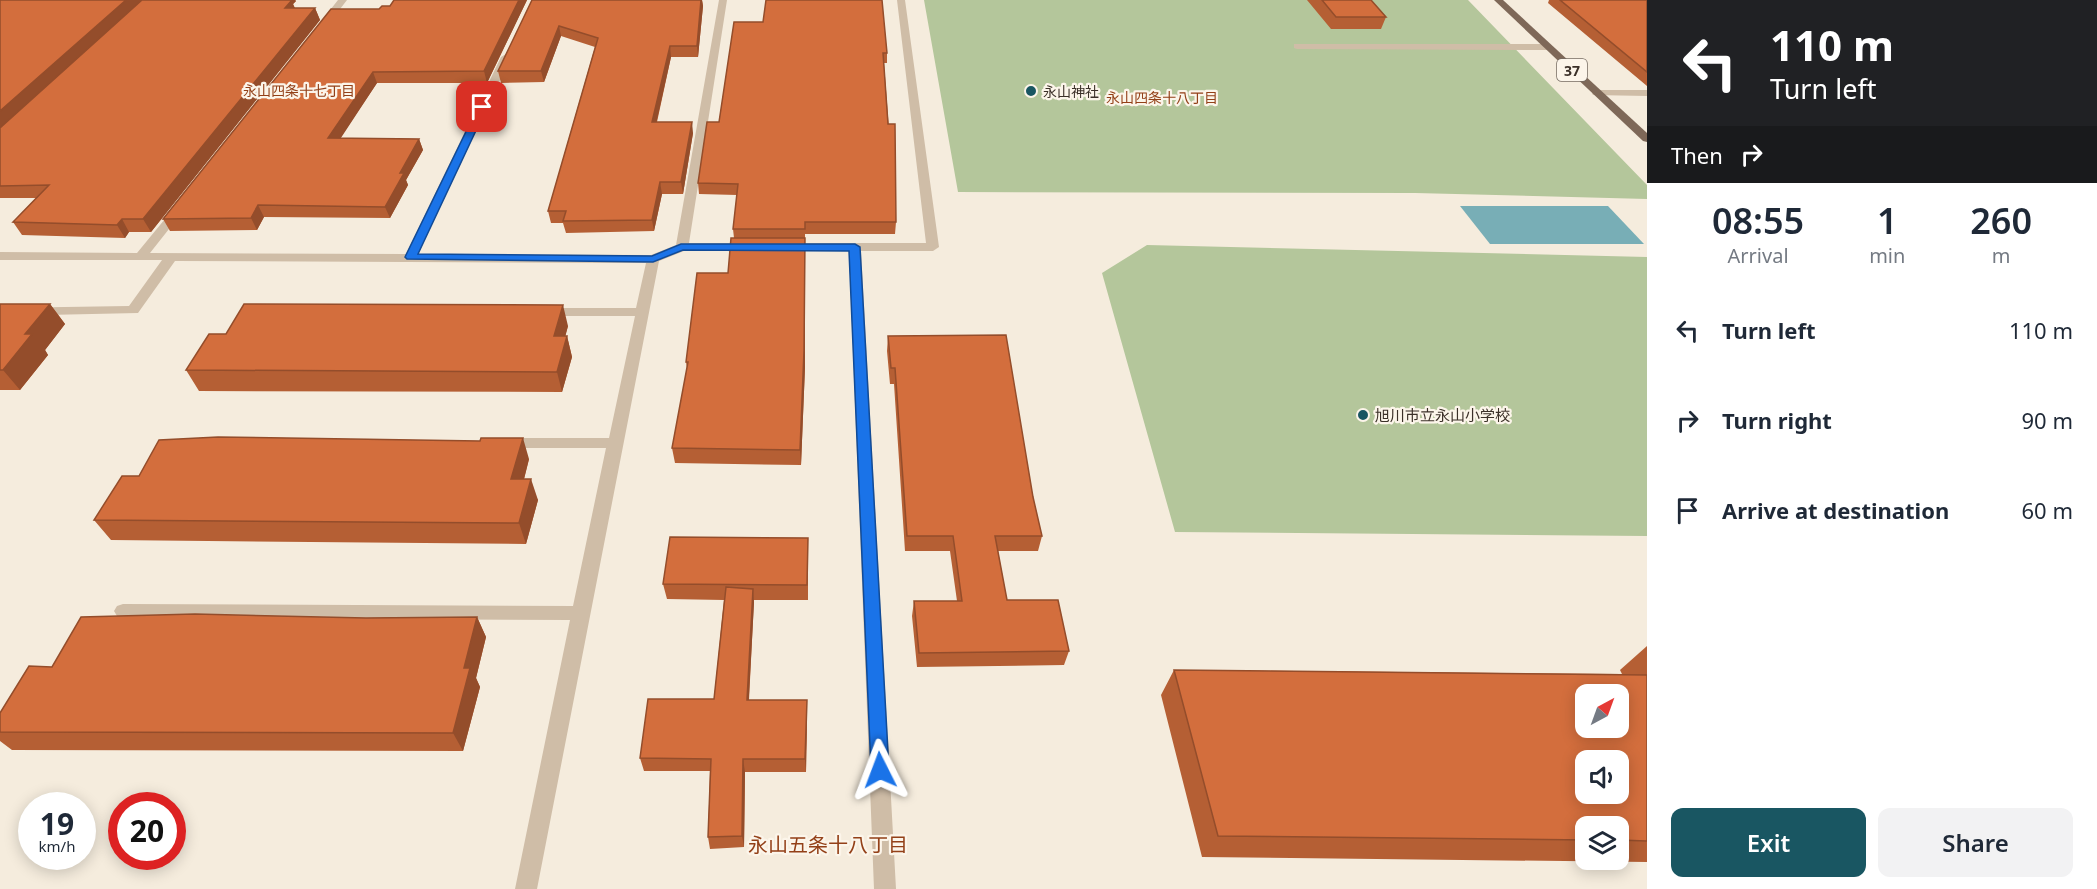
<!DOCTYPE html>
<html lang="en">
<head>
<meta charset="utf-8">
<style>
  :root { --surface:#fff; --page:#f2f2f3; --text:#1f2937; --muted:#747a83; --accent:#195662 }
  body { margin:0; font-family:"Noto Sans","Noto Sans JP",sans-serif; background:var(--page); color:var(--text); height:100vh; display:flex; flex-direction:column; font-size:22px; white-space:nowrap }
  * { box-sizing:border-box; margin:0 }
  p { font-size:20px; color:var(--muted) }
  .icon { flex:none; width:33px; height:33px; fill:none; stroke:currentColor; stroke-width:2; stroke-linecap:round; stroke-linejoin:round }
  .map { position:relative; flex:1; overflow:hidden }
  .sheet { display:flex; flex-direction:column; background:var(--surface); width:450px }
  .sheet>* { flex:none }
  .banner { background:#202124; color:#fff; overflow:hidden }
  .needle { width:39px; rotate:41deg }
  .controls { position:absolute; left:1575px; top:684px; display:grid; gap:12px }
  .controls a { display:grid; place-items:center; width:54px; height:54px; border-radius:12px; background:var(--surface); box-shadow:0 3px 15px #0003; font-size:30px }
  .speed { position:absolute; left:18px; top:792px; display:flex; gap:12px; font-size:30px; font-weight:700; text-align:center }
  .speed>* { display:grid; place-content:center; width:78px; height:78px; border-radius:50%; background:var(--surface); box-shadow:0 3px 15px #0003; line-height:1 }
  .speed small { font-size:15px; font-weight:400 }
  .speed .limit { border:9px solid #d22; background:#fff; color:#111 }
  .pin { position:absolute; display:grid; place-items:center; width:51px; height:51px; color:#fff; margin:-26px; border-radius:12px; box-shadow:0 3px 9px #0006 }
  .me { position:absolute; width:66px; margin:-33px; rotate:357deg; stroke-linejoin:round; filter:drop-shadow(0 0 4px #0008) }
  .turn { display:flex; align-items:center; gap:21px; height:126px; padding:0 24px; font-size:27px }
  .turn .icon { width:78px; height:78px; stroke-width:2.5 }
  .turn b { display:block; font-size:42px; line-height:51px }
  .then { display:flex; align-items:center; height:57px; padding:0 24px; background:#0003; gap:12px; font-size:22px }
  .eta { display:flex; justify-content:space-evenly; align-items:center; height:102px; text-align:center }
  .eta b { font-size:36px; font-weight:600; line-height:42px }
  .action { display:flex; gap:12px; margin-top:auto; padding:12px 24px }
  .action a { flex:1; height:69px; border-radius:12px; background:var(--accent); color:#fff; font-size:24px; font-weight:600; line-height:69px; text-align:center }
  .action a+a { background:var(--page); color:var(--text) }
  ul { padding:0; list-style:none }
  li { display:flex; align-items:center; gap:18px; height:90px; padding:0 24px }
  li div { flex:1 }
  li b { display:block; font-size:22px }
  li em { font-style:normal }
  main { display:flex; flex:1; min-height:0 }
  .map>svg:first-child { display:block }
</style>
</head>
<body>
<main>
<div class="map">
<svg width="1647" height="889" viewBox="0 0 1647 889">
  <rect width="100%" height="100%" fill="#f5ecdd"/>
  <!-- green -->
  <path fill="#b4c69b" d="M924 0H1468L1647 185V199L1415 193 958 192Z
    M1147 245 1647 257V536L1175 532 1102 273Z"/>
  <!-- water -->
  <path fill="#78aeb6" d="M1460 206H1608L1644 244H1490Z"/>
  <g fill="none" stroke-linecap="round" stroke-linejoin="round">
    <!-- minor -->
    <path fill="#cfbda7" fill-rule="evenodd" d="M338 0H347L327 26H321L319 24Z
      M719 0H727L689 243H751L757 247 751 251H684L659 261 537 889H515L570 620 123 618 117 616 114 611 117 606 123 604 573 606 606 448H504L499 447 497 443 499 439 504 438H609L635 316H546L539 312 546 308H636L646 263 175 261 138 313 0 316V308L129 306 162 260H0V252L137 253 174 208 178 206 184 210 150 253 406 254 501 57 506 54 511 57 418 254 651 255 676 245Z
      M897 0H905L939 247 933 251H861L896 889H874L849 251H787L781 247 787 243H926Z
      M1294 44H1548L1553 47 1548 50 1297 49 1294 48Z
      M1597 90H1647V96L1593 95 1592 93Z"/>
    <!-- major -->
    <path fill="#7e6858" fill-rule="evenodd" d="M1494 0H1503L1647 133V142L1643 141Z"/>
  </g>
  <!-- wall -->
  <path fill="#b55f34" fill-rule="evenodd" d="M0 0H295L296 1 293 4 295 8H315L320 20 151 232H129L125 238 22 235 13 222 36 198H0Z
    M394 0H527L487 83H377L340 138 419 139 423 150 406 180 408 185 390 218 264 217 257 230 170 231 163 219 379 9 390 6Z
    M532 0H702L703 6 698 57H671L657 122 693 133 683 194H662L654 231 566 233 563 223H551L548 211 595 47 561 36 544 82 501 83 498 71Z
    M1307 0H1371L1386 17 1381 29H1331Z
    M1549 0H1647V86L1548 3Z
    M734 22 887 53V63H884L896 222 895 234H805V367L801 465 675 463 672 448 687 368 686 362 728 273 734 238 733 229 737 195 699 194 698 183 719 122Z
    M0 304H50L65 324 45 350 48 355 20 390H0Z
    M568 326 565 336H567L572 357 562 392 199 391 186 370 226 334Z
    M888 336 1033 497 1042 536 1038 551H998L1007 600 1069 651 1064 665 917 667 912 616 914 601H957L950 551H905L894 384H890L887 351Z
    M529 459 524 479 538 500 526 544 111 540 94 520 139 476Z
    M808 538V600H754L749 700 807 713 806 772H745L744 847 710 849 708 837 710 771H644L640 758 714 699 724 600 667 599 663 584Z
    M477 617 486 637 476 678 480 687 463 751 12 750 0 741V713L52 667 366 618Z
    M1647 646V862L1202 857 1161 695 1174 670 1622 674 1620 670ZM1586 826H1618V860H1586Z"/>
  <!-- shaded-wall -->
  <path fill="#944d2b" d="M126 0H145L0 131V111Z
    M287 0H295L296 1 293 4 296 12 285 8Z
    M519 0H527L487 83 484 71Z
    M701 0H702L703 6 698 57 697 46Z
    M315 8 320 20 151 232 143 219Z
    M559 26 561 36 544 82 541 71Z
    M670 46 671 57 654 133 652 122Z
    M373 72 377 83 333 150 328 138Z
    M692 122 693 133 683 194 681 182Z
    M419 139 423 150 406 180 408 185 390 218 385 207 400 173Z
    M660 182 662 194 654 231 652 220Z
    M258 205 264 217 257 230 251 218Z
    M122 219 129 232 125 238 117 225Z
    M805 238V367L801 465 800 450Z
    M50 304 65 324 45 350 48 355 20 390 3 370 25 334Z
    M563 305 568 326 560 357 554 336Z
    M567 336 572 357 562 392 557 372Z
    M523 438 529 459 519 499 511 479Z
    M531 479 538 500 526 544 519 523Z
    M753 589 754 603 748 713 747 700Z
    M477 617 486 637 476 678 480 687 463 751 453 733 464 668Z
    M807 700V713L806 772 805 759Z
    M743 759 745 772 744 847 742 836Z"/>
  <!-- building -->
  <path fill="#d36e3d" stroke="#944d2b" stroke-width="1.5" fill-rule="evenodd" d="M0 0H126L0 111Z
    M142 0H292L285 8H315L143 219H122L117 225 13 222 49 185 0 186V128Z
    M394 0H519L484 71 373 72 328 138 419 139 400 173H404L385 207 258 205 251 218 163 219 331 9H379L382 6H390Z
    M532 0H701L697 46H670L652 122H692L681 182H660L652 220 563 221 566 211H548L598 38 559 26 541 71H498Z
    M766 0H882L887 53H883L888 124H895L896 222H805V229H733L738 184 698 183 707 122H719L734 22H763Z
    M1322 0H1371L1386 17H1336Z
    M1560 0H1647V72Z
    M731 238H805L804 351 800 450 672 448 688 362H686L697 273H728Z
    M0 304H50L25 334H32L3 370H0Z
    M244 304 563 305 554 336H567L557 372 186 370 209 334H226Z
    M1006 335 1033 497 1042 536H995L1007 600H1058L1069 651 919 653 914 601H962L953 536H907L895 368H891L888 336Z
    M218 437 480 441 481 438H523L511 479H531L519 523 94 520 122 476H139L159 440Z
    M670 537 808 538 807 585 663 584Z
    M726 587 753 589 747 700H807L805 759H743L742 836 708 837 711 759 640 758 648 699H714Z
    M195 614 366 618 477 617 464 668H470L453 733 0 732V713L29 666 52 667 81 617Z
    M1174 670 1647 675V841L1618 840V826H1586V840L1218 836ZM1586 694H1618V728H1586ZM1586 760H1618V794H1586Z"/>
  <!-- route -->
  <path fill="#1a73e8" stroke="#114b97" stroke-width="1.5" d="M482 104 487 107 418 254 652 256 681 244H855L860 247 889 770 886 776 880 779 873 776 871 770 849 251 683 250 653 262 407 259 405 257 478 107Z"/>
  <!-- markers -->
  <g fill="#195662" stroke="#fcf5ea" stroke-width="2">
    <circle cx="1031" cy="91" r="6"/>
    <circle cx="1363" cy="415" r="6"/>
  </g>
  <g text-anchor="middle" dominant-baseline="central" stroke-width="4.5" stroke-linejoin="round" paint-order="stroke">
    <!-- shield labels -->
    <rect fill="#fcf5ea" stroke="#756b62" stroke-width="1.5" x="1557" y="59" width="30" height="22" rx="4.5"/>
    <g font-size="14" font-weight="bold" fill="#3b3028">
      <text x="1572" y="70">37</text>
    </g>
    <!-- far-neighbourhood labels -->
    <g font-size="14" fill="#934018" stroke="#fcf5ea">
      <text x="299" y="90">永山四条十七丁目</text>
      <text x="1162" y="97">永山四条十八丁目</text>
    </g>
    <!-- far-poi labels -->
    <g font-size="14" fill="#3b3028" stroke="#fcf5ea" text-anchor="start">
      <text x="1043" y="91">永山神社</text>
    </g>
    <!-- poi labels -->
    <g font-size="15" fill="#3b3028" stroke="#fcf5ea" text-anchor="start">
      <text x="1375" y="415">旭川市立永山小学校</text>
    </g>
    <!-- near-neighbourhood labels -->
    <g font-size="20" fill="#934018" stroke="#fcf5ea">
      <text x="828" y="844">永山五条十八丁目</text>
    </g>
  </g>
</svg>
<div class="controls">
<a><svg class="needle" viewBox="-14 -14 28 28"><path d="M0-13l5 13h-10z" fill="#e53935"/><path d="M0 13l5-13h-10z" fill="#747a83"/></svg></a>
<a><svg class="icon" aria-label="sound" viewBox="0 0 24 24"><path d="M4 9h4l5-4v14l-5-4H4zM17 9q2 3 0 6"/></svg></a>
<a><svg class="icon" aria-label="layers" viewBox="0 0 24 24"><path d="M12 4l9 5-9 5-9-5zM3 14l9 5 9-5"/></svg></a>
</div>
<div class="speed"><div>19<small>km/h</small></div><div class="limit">20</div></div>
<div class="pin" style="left:482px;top:107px;background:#d93025"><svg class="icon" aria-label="arrive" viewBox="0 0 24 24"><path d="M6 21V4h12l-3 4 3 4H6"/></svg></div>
<svg class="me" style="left:880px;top:770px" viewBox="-20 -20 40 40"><path d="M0-17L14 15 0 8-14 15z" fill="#1a73e8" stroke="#fff" stroke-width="4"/></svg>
</div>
<section class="sheet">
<div class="banner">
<div class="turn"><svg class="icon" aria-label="left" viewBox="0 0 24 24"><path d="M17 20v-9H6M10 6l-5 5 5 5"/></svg><div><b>110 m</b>Turn left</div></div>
<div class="then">Then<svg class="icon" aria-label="right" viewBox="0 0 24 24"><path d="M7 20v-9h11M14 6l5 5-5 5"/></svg></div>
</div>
<div class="eta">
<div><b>08:55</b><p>Arrival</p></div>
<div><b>1</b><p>min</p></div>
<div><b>260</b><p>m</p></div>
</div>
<ul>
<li><svg class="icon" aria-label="left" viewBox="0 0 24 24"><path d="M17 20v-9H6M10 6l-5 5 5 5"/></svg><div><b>Turn left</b></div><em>110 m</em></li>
<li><svg class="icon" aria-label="right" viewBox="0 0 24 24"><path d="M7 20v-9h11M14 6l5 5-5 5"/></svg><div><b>Turn right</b></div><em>90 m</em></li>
<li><svg class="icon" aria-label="arrive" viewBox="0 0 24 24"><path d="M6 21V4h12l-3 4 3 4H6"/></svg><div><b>Arrive at destination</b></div><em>60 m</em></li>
</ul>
<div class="action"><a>Exit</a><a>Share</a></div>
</section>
</main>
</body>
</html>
